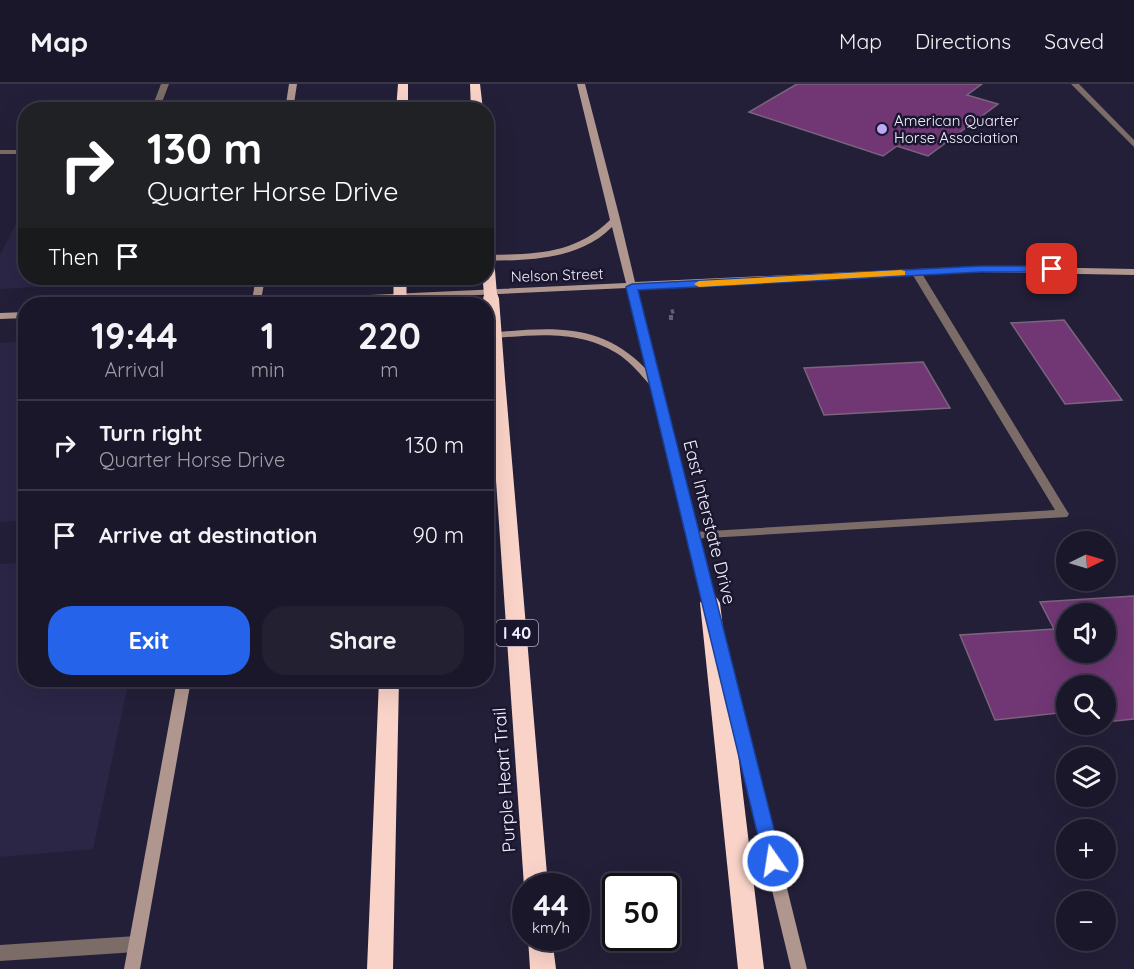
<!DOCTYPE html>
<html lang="en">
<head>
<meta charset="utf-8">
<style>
  :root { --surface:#1a172a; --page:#232032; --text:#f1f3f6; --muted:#9f9fa8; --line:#383647; --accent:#2563eb }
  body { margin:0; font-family:Quicksand,sans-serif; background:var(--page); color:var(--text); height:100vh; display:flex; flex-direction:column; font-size:22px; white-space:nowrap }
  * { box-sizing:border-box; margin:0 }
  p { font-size:20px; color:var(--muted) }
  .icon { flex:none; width:33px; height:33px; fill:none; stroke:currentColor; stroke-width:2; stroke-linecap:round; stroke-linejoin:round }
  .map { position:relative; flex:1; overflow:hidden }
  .details { position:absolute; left:18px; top:213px; width:476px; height:390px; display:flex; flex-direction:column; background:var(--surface); border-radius:24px; box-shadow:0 6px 24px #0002,0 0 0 2px var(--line) }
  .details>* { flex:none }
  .top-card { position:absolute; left:18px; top:18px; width:476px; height:183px; border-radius:24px; box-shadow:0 6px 24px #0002,0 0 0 2px var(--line); background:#202124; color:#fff; overflow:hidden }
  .needle { width:39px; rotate:85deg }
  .buttons { position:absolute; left:1056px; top:447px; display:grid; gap:12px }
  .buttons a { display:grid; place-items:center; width:60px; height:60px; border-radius:50%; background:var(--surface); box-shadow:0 6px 24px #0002,0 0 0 2px var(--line); font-size:30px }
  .speed { position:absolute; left:512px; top:789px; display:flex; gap:12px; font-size:30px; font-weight:700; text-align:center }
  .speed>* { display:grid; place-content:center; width:78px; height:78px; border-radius:50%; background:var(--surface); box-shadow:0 6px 24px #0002,0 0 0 2px var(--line); line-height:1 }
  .speed small { font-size:15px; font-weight:400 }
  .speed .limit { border:3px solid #111; border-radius:9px; background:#fff; color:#111 }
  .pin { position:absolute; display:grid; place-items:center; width:51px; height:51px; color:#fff; margin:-26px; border-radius:12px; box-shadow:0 3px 9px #0006 }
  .me { position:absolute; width:66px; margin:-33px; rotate:347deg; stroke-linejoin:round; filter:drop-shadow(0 0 4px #0008) }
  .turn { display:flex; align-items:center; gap:21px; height:126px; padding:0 30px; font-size:27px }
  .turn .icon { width:78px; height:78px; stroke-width:2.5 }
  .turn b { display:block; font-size:42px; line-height:51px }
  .then { display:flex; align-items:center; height:57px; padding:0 30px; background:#0003; gap:12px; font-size:22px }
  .eta { display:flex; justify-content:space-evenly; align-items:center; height:102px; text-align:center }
  .eta b { font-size:36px; font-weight:700; line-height:42px }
  .action { display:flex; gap:12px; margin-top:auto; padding:12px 30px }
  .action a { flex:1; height:69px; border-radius:24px; background:var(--accent); color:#fff; font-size:24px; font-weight:700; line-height:69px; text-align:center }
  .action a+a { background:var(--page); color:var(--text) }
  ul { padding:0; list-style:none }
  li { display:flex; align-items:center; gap:18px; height:90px; padding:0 30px; border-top:2px solid var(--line) }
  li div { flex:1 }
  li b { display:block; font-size:22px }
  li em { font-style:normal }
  header { display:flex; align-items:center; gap:36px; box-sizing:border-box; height:84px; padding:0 30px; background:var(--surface); border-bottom:2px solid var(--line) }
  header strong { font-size:28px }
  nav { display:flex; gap:33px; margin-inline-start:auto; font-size:21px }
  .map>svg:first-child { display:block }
</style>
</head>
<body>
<header>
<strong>Map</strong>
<nav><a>Map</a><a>Directions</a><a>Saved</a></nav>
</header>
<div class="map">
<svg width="1134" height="885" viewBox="0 0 1134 885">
  <rect width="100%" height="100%" fill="#231f38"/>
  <!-- built -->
  <path fill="#2b2646" d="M25 122 26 194H205L0 205V171Z
    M25 257V436L0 438V259Z
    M25 479 26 596H129L93 765 0 773V480Z"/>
  <!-- building -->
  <path fill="#713775" stroke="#7b647c" stroke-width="1.5" fill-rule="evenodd" d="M797 0H982L967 11 998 20 928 72 897 62 883 72 749 28Z
    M1064 236 1122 316 1065 320 1011 239Z
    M923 278 950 324 824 331 804 284Z
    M1134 512V635L1106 638V602H1066V640L1063 641 1058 629 995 636 960 551 1054 545 1040 518ZM1066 530H1106V568H1066Z"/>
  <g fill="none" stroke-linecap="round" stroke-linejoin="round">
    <!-- path -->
    <path stroke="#636075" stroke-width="4" stroke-dasharray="5 3" stroke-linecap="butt" d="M671 236V228L674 227"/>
    <!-- lane -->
    <path fill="#7c6c68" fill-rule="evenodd" d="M161 0H169L159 26H151Z
      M1071 0H1079L1134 56V63Z
      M0 66H26V70H0Z
      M916 185 921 188 1067 427 1069 430 1067 433 690 455 688 452 694 448 1055 426 911 188Z"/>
    <!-- street -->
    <path fill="#7c6c68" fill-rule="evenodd" d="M136 852 142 854 144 860 142 866 136 868 0 877V861Z"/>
    <!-- secondary -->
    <path fill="#af968e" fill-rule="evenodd" d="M289 0H297L293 26H285Z
      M577 0H585L620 135 635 198 981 182 1134 185V191L981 188 636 204 718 529 717 532H707L650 301C641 291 632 280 621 272 581 244 532 251 486 255V249C548 244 599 236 646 285L627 204 282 220H226L231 217 252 216 256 194H265L261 216 626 199 612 143C579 176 530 176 486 177V171C534 170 574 171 610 136Z
      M26 228V234L0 235V229Z
      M726 581 731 582 733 586 807 885H791L719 586 721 582Z
      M177 596H191L140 885H124Z"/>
    <!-- highway -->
    <path fill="#fad3c8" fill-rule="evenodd" d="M398 0H408V26H396Z
      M470 0H480L483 26H471Z
      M497 290 505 295 548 802H524L489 295Z
      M710 512 717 514 720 519 764 885H738L700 519 703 514Z
      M379 596H399L393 885H367Z
      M528 854H552L556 885H530Z"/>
    <!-- highway-bridge-far1 -->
    <path stroke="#fad3c8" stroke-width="13" d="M486 156 491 217
      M400 194V217"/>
    <!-- highway-bridge -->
    <path stroke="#fad3c8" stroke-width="16" d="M400 215V220
      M491 215 497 295"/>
  </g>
  <!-- route -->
  <path fill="#2563eb" stroke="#184099" stroke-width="1.5" d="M981 182H1052L1057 185 1052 188H981L638 206 782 777 779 783 773 785 767 783 764 777 626 203 632 200Z"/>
  <!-- slow -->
  <path fill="#f59e0b" d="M901 186 905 187V191L699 203 694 200 699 197Z"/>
  <!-- markers -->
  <circle fill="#bda9f5" stroke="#1a162e" stroke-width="2" cx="882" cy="45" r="6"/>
  <g text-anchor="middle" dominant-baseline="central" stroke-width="5" stroke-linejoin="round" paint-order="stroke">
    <!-- far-poi labels -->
    <g font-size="15" fill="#f1f0fe" stroke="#1a162e" text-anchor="start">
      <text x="894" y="36">American Quarter<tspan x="894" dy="17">Horse Association</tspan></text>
    </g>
    <!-- far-street labels -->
    <g font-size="15" fill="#f1f0fe" stroke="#1a162e">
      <text transform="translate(557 191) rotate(-2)">Nelson Street</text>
    </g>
    <!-- shield labels -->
    <rect fill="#1a162e" stroke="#b0afc0" stroke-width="1.5" x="496" y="536" width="42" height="26" rx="4.5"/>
    <g font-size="16" font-weight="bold" fill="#f1f0fe">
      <text x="517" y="549">I 40</text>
    </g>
    <!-- street labels -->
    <g font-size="18" fill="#f1f0fe" stroke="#1a162e">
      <text transform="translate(710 438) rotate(76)">East Interstate Drive</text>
      <text transform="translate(504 696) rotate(-94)">Purple Heart Trail</text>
    </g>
  </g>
</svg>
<div class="buttons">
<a><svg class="needle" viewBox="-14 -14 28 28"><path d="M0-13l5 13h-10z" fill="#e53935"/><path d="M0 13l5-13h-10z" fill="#9f9fa8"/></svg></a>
<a><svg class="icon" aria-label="sound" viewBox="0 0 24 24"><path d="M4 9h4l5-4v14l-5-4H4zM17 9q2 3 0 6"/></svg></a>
<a><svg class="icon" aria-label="search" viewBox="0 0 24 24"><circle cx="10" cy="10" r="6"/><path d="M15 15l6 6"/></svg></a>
<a><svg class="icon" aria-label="layers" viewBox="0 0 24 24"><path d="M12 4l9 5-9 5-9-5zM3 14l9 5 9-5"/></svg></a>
<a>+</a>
<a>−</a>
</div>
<div class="speed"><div>44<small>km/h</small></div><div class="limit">50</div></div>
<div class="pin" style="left:1052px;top:185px;background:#d93025"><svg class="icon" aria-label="arrive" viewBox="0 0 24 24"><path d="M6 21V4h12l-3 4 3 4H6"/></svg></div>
<svg class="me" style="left:773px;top:777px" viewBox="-20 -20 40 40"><circle r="17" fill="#2563eb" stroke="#fff" stroke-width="3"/><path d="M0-11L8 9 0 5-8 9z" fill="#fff"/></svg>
<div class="top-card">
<div class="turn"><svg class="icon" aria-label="right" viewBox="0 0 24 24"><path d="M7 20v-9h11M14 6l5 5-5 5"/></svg><div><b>130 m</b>Quarter Horse Drive</div></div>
<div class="then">Then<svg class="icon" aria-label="arrive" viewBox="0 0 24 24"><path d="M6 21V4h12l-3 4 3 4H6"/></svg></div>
</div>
<section class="details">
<div class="eta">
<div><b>19:44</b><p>Arrival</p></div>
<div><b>1</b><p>min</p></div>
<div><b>220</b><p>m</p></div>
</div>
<ul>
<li><svg class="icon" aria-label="right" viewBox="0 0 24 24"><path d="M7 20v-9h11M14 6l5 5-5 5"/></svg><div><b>Turn right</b><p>Quarter Horse Drive</p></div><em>130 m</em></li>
<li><svg class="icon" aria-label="arrive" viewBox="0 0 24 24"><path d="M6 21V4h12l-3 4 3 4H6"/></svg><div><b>Arrive at destination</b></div><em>90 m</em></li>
</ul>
<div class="action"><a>Exit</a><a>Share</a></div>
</section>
</div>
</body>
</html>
